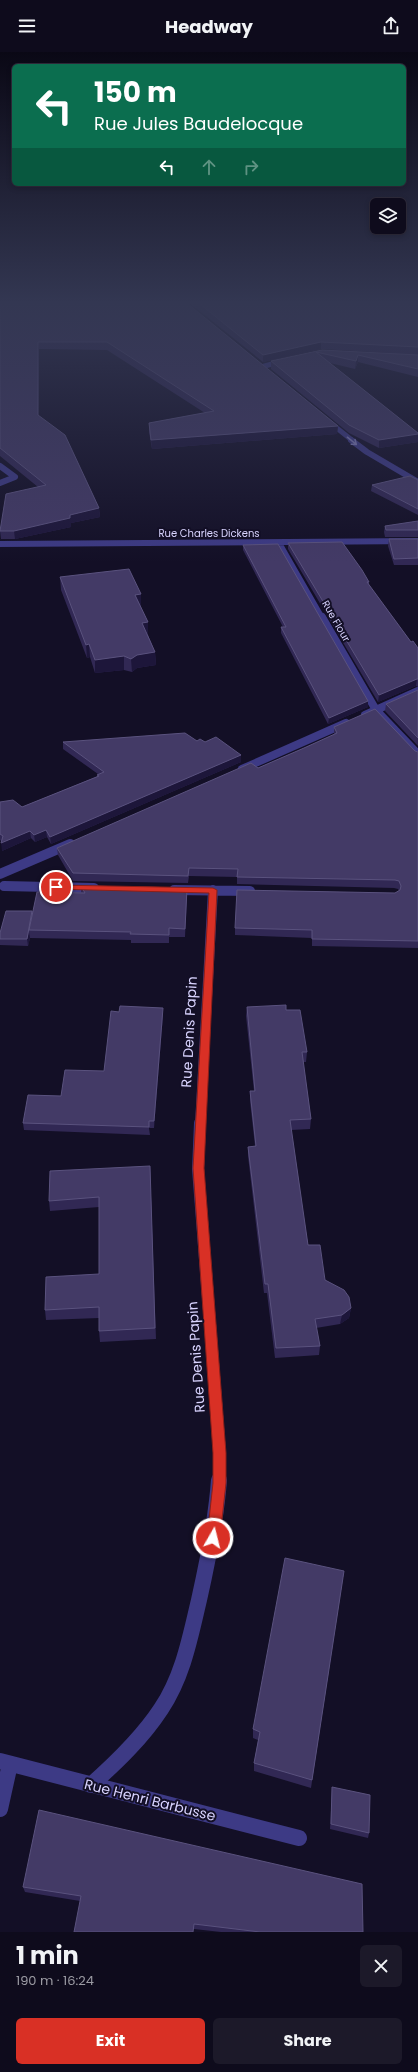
<!DOCTYPE html>
<html lang="en">
<head>
<meta charset="utf-8">
<style>
  :root { --surface:#0e0b1c; --page:#1c1929; --text:#f1f3f6; --muted:#9b9ba3; --line:#2e2b3b; --accent:#d93025 }
  body { margin:0; font-family:Poppins,sans-serif; background:var(--page); color:var(--text); height:100vh; display:flex; flex-direction:column; font-size:15px; white-space:nowrap }
  * { box-sizing:border-box; margin:0 }
  p { font-size:13px; color:var(--muted) }
  .icon { flex:none; width:22px; height:22px; fill:none; stroke:currentColor; stroke-width:2; stroke-linecap:round; stroke-linejoin:round }
  .map { position:relative; height:1880px; overflow:hidden }
  .side { display:flex; flex-direction:column; background:var(--surface); flex:1 }
  .side>* { flex:none }
  .hud { position:absolute; left:12px; top:12px; width:394px; height:122px; border-radius:6px; box-shadow:0 2px 6px #0003,0 0 0 1px var(--line); background:#0b6e4f; color:#fff; overflow:hidden }
  .controls { position:absolute; left:370px; top:146px; display:grid; gap:8px }
  .controls a { display:grid; place-items:center; width:36px; height:36px; border-radius:6px; background:var(--surface); box-shadow:0 2px 6px #0003,0 0 0 1px var(--line); font-size:20px }
  .pin { position:absolute; display:grid; place-items:center; width:34px; height:34px; color:#fff; margin:-17px; border:2px solid #fff; border-radius:50%; box-shadow:0 1px 4px #0007 }
  .me { position:absolute; width:44px; margin:-22px; rotate:8deg; stroke-linejoin:round; filter:drop-shadow(0 0 3px #0008) }
  .turn { display:flex; align-items:center; gap:14px; height:84px; padding:0 16px; font-size:18px }
  .turn .icon { width:52px; height:52px; stroke-width:2.5 }
  .turn b { display:block; font-size:28px; line-height:34px }
  .lanes { display:flex; align-items:center; height:38px; padding:0 16px; background:#0003; justify-content:center; gap:20px; direction:ltr }
  .lanes .off { opacity:.35 }
  .round { display:grid; place-items:center; flex:none; width:42px; height:42px; border-radius:6px; background:var(--page) }
  .headline { display:flex; align-items:center; justify-content:space-between; height:68px; padding:0 16px }
  h1 { font-size:24px; font-weight:700; line-height:30px }
  .cta { display:flex; gap:8px; margin-top:auto; padding:8px 16px }
  .cta a { flex:1; height:46px; border-radius:6px; background:var(--accent); color:#fff; font-size:16px; font-weight:700; line-height:46px; text-align:center }
  .cta a+a { background:var(--page); color:var(--text) }
  header { display:flex; justify-content:space-between; align-items:center; height:52px; padding:0 16px; background:var(--surface); font-size:18px; font-weight:700 }
  .map>svg:first-child { display:block }
</style>
</head>
<body>
<header><svg class="icon" aria-label="menu" viewBox="0 0 24 24"><path d="M4 6h16M4 12h16M4 18h16"/></svg>Headway<svg class="icon" aria-label="share" viewBox="0 0 24 24"><path d="M12 15V3M7 8l5-5 5 5M5 13v7h14v-7"/></svg></header>
<div class="map">
<svg width="418" height="1880" viewBox="0 0 418 1880">
  <rect width="100%" height="100%" fill="#130f26"/>
  <g fill="none" stroke-linecap="round" stroke-linejoin="round">
    <!-- lane -->
    <path stroke="#3d3a85" stroke-width="6" d="M0 414 15 425 0 431"/>
    <!-- street-far5 -->
    <path stroke="#3d3a85" stroke-width="5" d="M261 315 283 309
      M328 369 353 389"/>
    <!-- street-far4 -->
    <path stroke="#3d3a85" stroke-width="6" d="M351 388 367 400 418 430
      M279 491 322 566
      M0 492 418 489"/>
    <!-- street-far3 -->
    <path stroke="#3d3a85" stroke-width="8" d="M322 565 376 658 418 702
      M365 663 418 639
      M242 717 346 671"/>
    <!-- street-far2 -->
    <path stroke="#3d3a85" stroke-width="10" d="M0 822 70 792
      M4 834 94 836
      M174 838 250 839
      M200 1072 213 838"/>
    <!-- street-far1 -->
    <path stroke="#3d3a85" stroke-width="12" d="M200 1071 198 1117 220 1401 219 1429"/>
    <!-- street -->
    <path stroke="#3d3a85" stroke-width="16" d="M0 1709 299 1786
      M91 1733C117 1710 142 1686 161 1657 183 1624 190 1586 199 1548 208 1508 216 1469 219 1428
      M0 1757 10 1712"/>
  </g>
  <!-- wall -->
  <path fill="#312854" d="M0 248 338 374 337 382 152 397 149 380V371L205 361 107 298 39 297 38 364 99 456 100 465 71 471V475L15 487H1L0 479 38 435 0 404Z
    M186 248H418V325L358 310 355 317 330 311 418 381V390L379 396 349 381 271 317V309L322 298 388 301 321 297 263 310Z
    M418 428V463L371 439 372 433Z
    M418 469V485H385L384 480 385 474Z
    M389 487H418V513H394L388 494Z
    M288 491 369 530V533L411 590 418 596V635L416 634 378 650 288 497Z
    M243 493 368 655 328 672 281 581V575H283L243 498Z
    M60 525 141 542V555L148 570V583L155 600 156 613 137 616 132 620 124 618 95 621 90 605 87 606 61 538Z
    M418 638V694L385 659 386 652Z
    M334 675 418 700V896L312 894V886L235 883V876L395 841 399 839 398 837 394 836 237 832V825L189 824 188 831 73 829 58 803 57 796 258 716 334 683Z
    M197 689 205 690 241 703V710L51 792 47 785 35 790 31 786 2 799V790L0 788V750L22 755 98 724V722L63 697V690Z
    M81 834 187 844 185 885H169V891H131V888L30 886 28 894 0 893V881L32 859 81 841Z
    M247 955 286 958 307 1000 306 1010H303L311 1067 310 1077 291 1078 308 1193 325 1228 351 1256 349 1266 340 1272 316 1276 320 1294 319 1303 275 1306 267 1241H264L248 1104V1095L255 1094 250 1049V1039H254L246 964Z
    M119 960 163 963 154 1076H149L150 1083 24 1078 23 1071 61 1044 104 1019Z
    M150 1114 156 1287 100 1290 99 1279V1266L46 1268 45 1258 99 1222V1155L50 1159 49 1149Z
    M344 1519 311 1736 254 1719V1711L258 1688 253 1686V1677Z
    M332 1735 369 1781 368 1786 330 1777 332 1739Z
    M23 1835 363 1880H221L194 1877 80 1849 25 1840Z"/>
  <!-- shaded-wall -->
  <path fill="#1d163a" d="M38 290 39 297 38 371Z
    M321 290V297L263 310V303Z
    M358 303V310L355 317 356 309Z
    M338 374 337 382 152 397 151 388Z
    M418 382V390L379 396V388Z
    M99 456 100 465 71 471V475L15 487 14 479 70 463Z
    M141 542V555L136 556 135 543Z
    M148 570V583L143 584 142 571Z
    M89 592 90 605 87 606 86 593Z
    M155 600 156 613 137 616 132 620 131 607 137 603Z
    M124 604V618L95 621V608Z
    M417 627 416 634 378 650 379 643Z
    M368 649V655L328 672 329 666Z
    M241 703V710L51 792 50 785Z
    M46 778 47 785 35 790 34 783Z
    M30 779 31 786 2 799 1 791Z
    M187 836V844L185 885V877Z
    M29 880 30 886 28 894 27 887Z
    M163 956V963L154 1076V1069Z
    M351 1256 349 1266 340 1272 342 1263Z"/>
  <!-- building -->
  <path fill="#433a66" stroke="#5a527e" d="M0 248H183L338 374 151 388 149 371 214 359 107 290H38V363L65 383 99 456 70 463V466L14 479H0L6 442 46 433 0 396Z
    M195 248H418V295L321 290 263 303Z
    M322 298 418 303V317L358 303 356 309 316 300 418 381V382L379 388 349 373 271 309Z
    M410 424 418 428V457L372 433Z
    M418 469V478H386L385 474Z
    M389 487H418V506L394 507Z
    M342 490 362 518 369 530H367L411 590 413 589 418 596V627H417L379 643 288 491Z
    M278 492 368 649 329 666 281 575H286L243 493Z
    M129 517 141 542 135 543 148 570 142 571 155 600 137 603 131 607 124 604 95 608 89 592 86 593 60 525Z
    M418 638V686L386 652Z
    M375 657 415 699 418 700V889L312 887V878L235 876 237 838 395 841 400 838 401 834 399 829 395 828 237 825 238 817 189 816 188 824 73 821 57 796 251 711 258 716 304 696 337 681 334 675Z
    M185 681 197 689 200 687 205 690 216 685 241 703 50 785 46 778 34 783 30 779 1 791 3 784 0 782V750L13 748 22 755 99 724 97 723 104 720 63 690Z
    M81 834 187 836 185 877 169 876V883L130 882 131 880 29 878 37 840 85 841Z
    M6 859H32L27 887H0V881Z
    M286 953V958H300L307 1000H302L311 1067 290 1068 308 1193H320L325 1228 344 1238 349 1245 351 1256 342 1263 315 1267 320 1294 276 1296 268 1232H265L248 1095 256 1094 250 1039H255L247 955Z
    M120 954 163 956 154 1069H149V1075L23 1071 28 1043 61 1044 65 1018 104 1019 111 959 119 960Z
    M150 1114 155 1276 99 1279V1255L45 1258 46 1225 99 1222V1145L49 1149 50 1119Z
    M285 1506 344 1519 312 1728 254 1711 260 1680 253 1677Z
    M332 1735 370 1743 369 1781 331 1772Z
    M39 1758 362 1832 363 1880H260L194 1872 193 1880H74L81 1844 23 1835Z"/>
  <!-- one-way arrows -->
  <defs><path id="oneway-shaft" d="M-6 0H5M1.5-3L5.5 0L1.5 3" fill="none" stroke-width="1.6" stroke-linecap="round" stroke-linejoin="round"/></defs>
  <use stroke="#837fbc" href="#oneway-shaft" transform="translate(352 389) rotate(39)"/>
  <!-- sky -->
  <linearGradient id="sky" x2="0" y2="1"><stop stop-color="#0a0815"/><stop offset="0.49" stop-color="#333752"/><stop offset="1" stop-color="#333752" stop-opacity="0"/></linearGradient>
  <rect width="418" height="511" fill="url(#sky)"/>
  <!-- route -->
  <path fill="#d93025" stroke="#8d1f18" d="M56 833 213 836 217 838 204 1116 226 1401V1431L220 1486 218 1491 213 1493 209 1491 207 1486 213 1431V1401L193 1116 209 841 53 837V834Z"/>
  <g text-anchor="middle" dominant-baseline="central" stroke-width="4" stroke-linejoin="round" paint-order="stroke">
    <!-- far-street labels -->
    <g font-size="10" fill="#d9d4ff" stroke="#130f26">
      <text x="209" y="481">Rue Charles Dickens</text>
      <text transform="translate(336 569) rotate(60)">Rue Flour</text>
    </g>
    <!-- near-street labels -->
    <g font-size="14" fill="#d9d4ff" stroke="#130f26">
      <text transform="translate(189 980) rotate(-87)">Rue Denis Papin</text>
      <text transform="translate(196 1305) rotate(-94)">Rue Denis Papin</text>
      <text transform="translate(150 1748) rotate(14)">Rue Henri Barbusse</text>
    </g>
  </g>
</svg>
<div class="controls">
<a><svg class="icon" aria-label="layers" viewBox="0 0 24 24"><path d="M12 4l9 5-9 5-9-5zM3 14l9 5 9-5"/></svg></a>
</div>
<div class="pin" style="left:56px;top:835px;background:#d93025"><svg class="icon" aria-label="arrive" viewBox="0 0 24 24"><path d="M6 21V4h12l-3 4 3 4H6"/></svg></div>
<svg class="me" style="left:213px;top:1486px" viewBox="-20 -20 40 40"><circle r="17" fill="#d93025" stroke="#fff" stroke-width="3"/><path d="M0-11L8 9 0 5-8 9z" fill="#fff"/></svg>
<div class="hud">
<div class="turn"><svg class="icon" aria-label="left" viewBox="0 0 24 24"><path d="M17 20v-9H6M10 6l-5 5 5 5"/></svg><div><b>150 m</b>Rue Jules Baudelocque</div></div>
<div class="lanes"><svg class="icon" aria-label="left" viewBox="0 0 24 24"><path d="M17 20v-9H6M10 6l-5 5 5 5"/></svg><svg class="icon off" aria-label="ahead" viewBox="0 0 24 24"><path d="M12 20V5M6 11l6-6 6 6"/></svg><svg class="icon off" aria-label="right" viewBox="0 0 24 24"><path d="M7 20v-9h11M14 6l5 5-5 5"/></svg></div>
</div>
</div>
<section class="side">
<div class="headline"><div><h1>1 min</h1><p>190 m · 16:24</p></div><a class="round"><svg class="icon" aria-label="close" viewBox="0 0 24 24"><path d="M6 6l12 12M18 6L6 18"/></svg></a></div>
<div class="cta"><a>Exit</a><a>Share</a></div>
</section>
</body>
</html>
